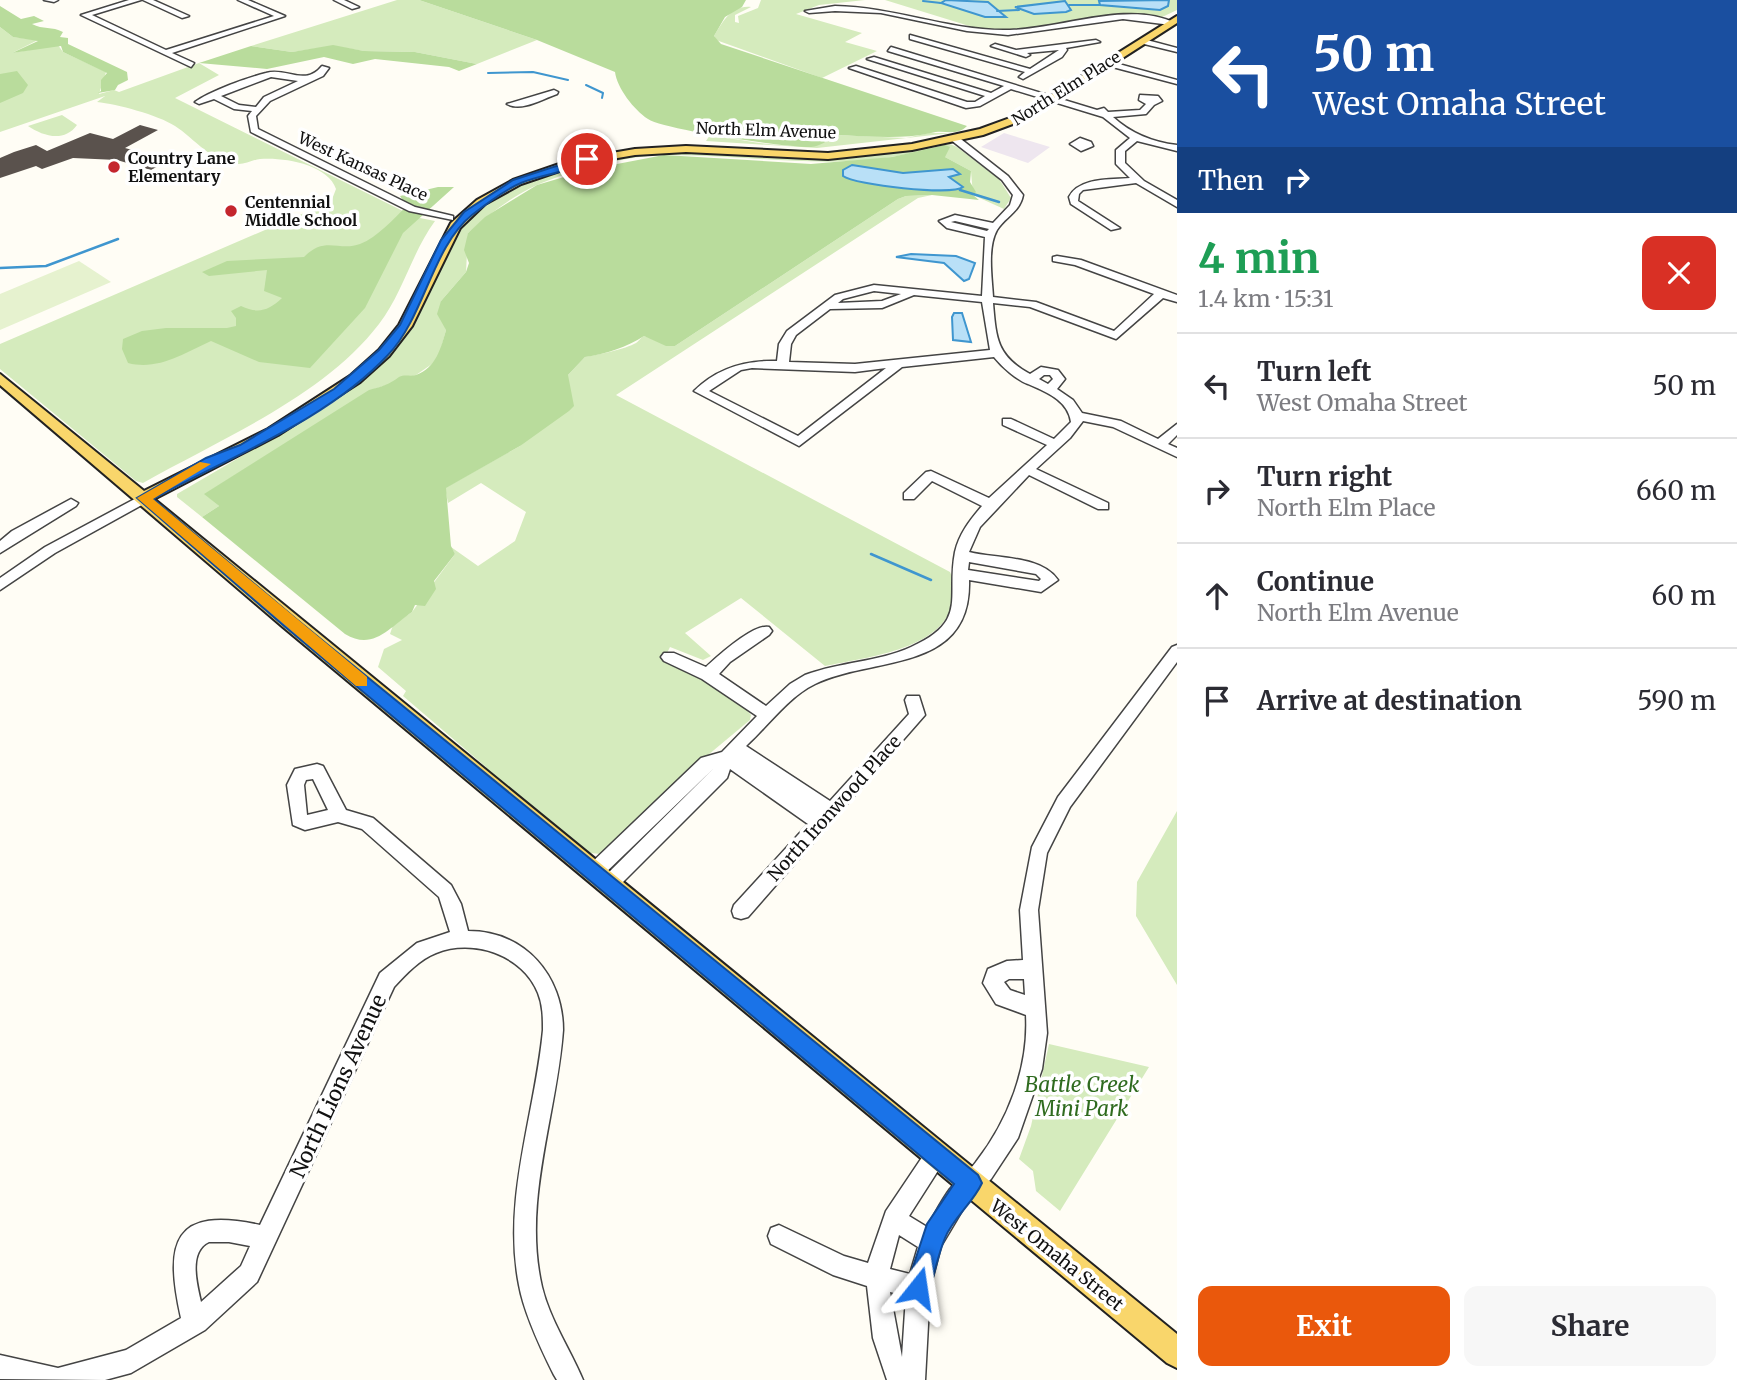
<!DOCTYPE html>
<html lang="en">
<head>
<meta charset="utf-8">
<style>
  :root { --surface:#fff; --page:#f7f7f7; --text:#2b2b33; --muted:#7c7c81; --line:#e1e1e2; --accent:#ea580c }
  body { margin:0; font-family:Merriweather,serif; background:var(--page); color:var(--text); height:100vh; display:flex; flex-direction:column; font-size:26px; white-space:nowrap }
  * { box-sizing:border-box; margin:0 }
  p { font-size:23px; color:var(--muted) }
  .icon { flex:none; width:38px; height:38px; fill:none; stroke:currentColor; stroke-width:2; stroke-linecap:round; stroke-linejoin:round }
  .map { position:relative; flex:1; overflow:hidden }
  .drawer { display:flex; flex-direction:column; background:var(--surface); width:560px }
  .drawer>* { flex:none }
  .hud { background:#1a4fa0; color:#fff; overflow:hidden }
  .pin { position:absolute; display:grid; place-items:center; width:60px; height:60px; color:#fff; margin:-30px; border:4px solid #fff; border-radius:50%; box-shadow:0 2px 7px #0007 }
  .me { position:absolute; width:77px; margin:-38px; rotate:15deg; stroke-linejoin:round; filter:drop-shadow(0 0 5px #0008) }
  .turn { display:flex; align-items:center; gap:24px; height:147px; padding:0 21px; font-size:32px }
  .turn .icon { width:91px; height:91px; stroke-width:2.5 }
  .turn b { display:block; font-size:49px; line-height:60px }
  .then { display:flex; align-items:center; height:66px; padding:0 21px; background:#0003; gap:14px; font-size:26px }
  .round { display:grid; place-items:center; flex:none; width:74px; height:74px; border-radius:14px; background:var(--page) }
  .head { display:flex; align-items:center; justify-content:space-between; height:119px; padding:0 21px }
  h1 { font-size:42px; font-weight:700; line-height:52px; color:#1e9e55 }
  .button { display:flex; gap:14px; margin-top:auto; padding:14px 21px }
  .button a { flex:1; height:80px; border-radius:14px; background:var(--accent); color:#fff; font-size:28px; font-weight:700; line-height:80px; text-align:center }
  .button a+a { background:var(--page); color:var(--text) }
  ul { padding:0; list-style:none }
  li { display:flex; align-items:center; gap:21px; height:105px; padding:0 21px; border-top:2px solid var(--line) }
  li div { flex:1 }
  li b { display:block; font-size:26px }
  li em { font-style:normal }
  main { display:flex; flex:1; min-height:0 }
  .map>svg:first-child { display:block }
</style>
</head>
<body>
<main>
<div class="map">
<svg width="1177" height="1380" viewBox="0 0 1177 1380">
  <rect width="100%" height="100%" fill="#fffdf5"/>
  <!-- industrial -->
  <path fill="#eee6ef" d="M1004 133 1050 147 1028 163 981 147Z"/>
  <!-- green -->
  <path fill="#d5ebbd" d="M397 0H419L537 40 477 64 415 52 364 51 333 46 292 52 251 46Z
    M761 0H865L819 5 796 14 862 33 845 42 877 51 822 78 716 40 714 36C723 22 731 5 751 7L735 15V22L739 23 738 16 758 8Z
    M885 0H1177V10L1158 19 1113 16 1000 31 979 29Z
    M0 27 13 37 38 40 12 53 58 45 63 52 106 72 99 94 114 90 119 92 199 63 219 75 175 98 415 217 435 221C412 252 403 293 379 324 323 397 222 438 143 483L136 481 0 369V344L309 211 324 201 331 202 336 189C328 164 283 157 260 159 253 160 245 164 239 164 213 164 194 138 175 126 158 115 117 104 97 102L105 96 0 132Z
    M62 115 77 125C64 143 43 136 28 126Z
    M929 133H951L817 148 706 141 710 135C740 139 814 157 834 135L906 138Z
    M950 144 957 147 999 179 1011 198 1004 209 973 195 971 171 945 157 940 145C850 176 758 154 666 155 630 155 571 170 537 185 512 196 488 215 468 233L466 272 441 301 446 330 439 356 432 364 416 375 369 391 205 494 219 506 202 517 177 497V494L331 404 376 366 460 227C520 168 609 151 691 152 728 152 765 158 802 158 852 158 901 150 950 144Z
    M932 195 918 198 616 395 950 572C954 579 953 585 953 593 954 649 866 657 825 666L741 598 685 633 711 656 703 660 670 647 663 661C691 675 731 689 751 715L750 720 702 760 602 854 589 853 488 778 486 767 403 696 406 691 378 667 384 649 402 640 390 634 393 625 412 612 455 554 451 547 478 566 515 541 526 512 481 483 448 503 445 488 520 446 568 375 585 357C597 355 626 349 636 343 639 341 641 337 644 336L675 346 898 199 906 196Z
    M1177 811V985L1136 916 1137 882Z
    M1049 1044 1149 1067 1060 1211 1036 1191 1033 1171 1019 1159 1031 1126Z"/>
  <!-- forest -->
  <path fill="#b9dc9c" d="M419 0H746L742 7 725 17 714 36 721 44 967 126C956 137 944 129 931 133 900 140 867 136 834 135 827 141 821 146 811 147 790 148 664 130 648 119 634 110 617 88 615 72L537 40Z
    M0 6 21 19 34 16 44 21 32 24C43 30 52 26 63 32L60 37 68 38V44L127 72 128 80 118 85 115 90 98 93 101 91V80L107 73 63 52 61 46 12 53 38 41 13 37 0 27Z
    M333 45 364 51 415 52 477 64 459 71 449 67 375 59 353 64 324 57 267 69 199 63 251 46 292 52Z
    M17 71 28 85 23 93 0 103V74Z
    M945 145 950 147 945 157 971 171 970 182 976 192 973 195 979 200 932 195 906 196 898 199 675 346H666L644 336C627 347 606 354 585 357L568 375 574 406 569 411 520 446 446 488 451 546 455 554 434 581 436 589 425 606 415 605 412 612C389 628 373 651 345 634L202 517 219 506 204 494 369 390C381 387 390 384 399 377 405 374 410 377 416 375 436 368 441 348 446 330L437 314 441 301 466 272 469 263 464 250 468 233 485 217 537 185 591 169 664 155 811 164 892 157Z
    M438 187H454L403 233 365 308 310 368 259 362 211 341C184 353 158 371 128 363L122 349 123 339 142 331 166 328H227L236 326V318L231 311 241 306C258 314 268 311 282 298L264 291 267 270 209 276 202 272 227 261 304 257C325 235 339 252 360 244 378 237 393 219 407 206L400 196Z"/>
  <!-- pitch -->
  <path fill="#e6f2cf" d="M79 261 111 282 0 330V294Z"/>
  <!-- water -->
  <path fill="#b9e0f7" stroke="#3f96cf" stroke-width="2" d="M946 0 988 2 1006 17H985L941 3Z
    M1169 0 1168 6 1160 10 1100 5 1099 1Z
    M1065 1 1071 10 1066 12 1034 14 1015 7Z
    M852 165 903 173 953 169 960 174 949 177 963 187C952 196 855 185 843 176V170Z
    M911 254 956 256 975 263 969 279 964 281 944 263 896 257Z
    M954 313H962L971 342 953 340 952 317Z"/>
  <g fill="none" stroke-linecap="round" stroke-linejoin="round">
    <!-- stream-far1 -->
    <path stroke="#3f96cf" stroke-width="2" d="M923 1 941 3
      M1069 5H1100
      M997 11 1019 10
      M488 73 533 72 568 80
      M586 85 603 93 602 98"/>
    <!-- stream -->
    <path stroke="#3f96cf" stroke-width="2.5" d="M960 190 999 202
      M0 268 46 266 118 239
      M871 554 931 580"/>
  </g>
  <!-- building -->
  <path fill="#5a524d" d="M140 125 158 130 125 148 169 160 151 170 117 160 73 158 42 169 36 166 0 178V158L14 152 36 145 47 151 90 133 113 139Z"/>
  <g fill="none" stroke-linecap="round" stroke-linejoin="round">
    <defs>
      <path id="minor" d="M44 0H58L54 2Z
        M129 0H141L92 15 166 50 274 16 238 0H248L285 16 172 53 194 63 191 67 81 15Z
        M143 0H153L189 16 182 18Z
        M334 0H344L359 7 352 9Z
        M835 6C896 7 953 32 1010 30 1059 29 1130 0 1175 23L1171 25 1123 19 1008 35 967 31 881 13 835 11 809 13 805 11Z
        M910 35 1030 69 1059 50 1027 53 1030 55 1026 57 991 46 995 44 1016 50 1096 40 1100 42 1066 48 1067 50 1062 57 1023 79 1019 77 1025 72 910 39Z
        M1143 39 1177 48V52L1140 43Z
        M891 47 1097 110 1104 108 1108 112 1140 110 1146 104 1139 100 1140 95 1158 96 1162 101 1154 105 1146 114 1113 117C1132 134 1152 142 1177 145V151L1137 141 1125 151V163L1144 181 1177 200V207L1136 183 1083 190 1079 194 1078 201 1120 228 1111 230 1071 204 1069 197C1079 177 1111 180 1130 178L1116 164V150L1130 138 1103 117 1011 89 980 106 966 108 849 68 856 66 967 102H975L985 96 867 59 874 57 991 93 1004 86 888 51Z
        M1108 61 1177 80V84L1105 65Z
        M322 66 329 68 323 76 270 101 256 116 258 129 415 207 453 216V220L409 211 251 132 248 116 252 111 234 109 214 99 199 104 195 102C211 91 246 78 266 73 287 67 305 87 322 66ZM271 77 298 81 264 97 256 107 239 105 221 96Z
        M554 90 558 92 557 94C542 99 522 112 507 104Z
        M951 136H957L1008 176 1023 195C1020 212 1005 217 997 230 987 248 992 278 993 297L1036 302 1114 331 1154 294 1075 265 1053 261V257L1057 256 1081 260 1177 295V302L1163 298 1116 339 1030 307 993 303C996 339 997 356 1030 374L1041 367 1058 370 1065 379 1057 389 1073 400 1082 413 1121 421 1158 439 1177 424V435L1168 444 1177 448V457L1113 427 1083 421 1070 438 1036 469 1108 503V509H1098L1029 475 980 527 969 552C996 559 1041 555 1058 580L1041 592 969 580C972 674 872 656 815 684 788 697 768 726 746 746L830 801 909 714 905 700 907 696H919L925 715 748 917 741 919 734 917 732 911 734 905 808 824 730 769 727 778 614 891 608 893 602 891 599 885 602 879 714 768 599 879 593 881 587 879 584 873 587 867 701 758 722 752 757 716 702 679 664 661 661 657 664 653H674L706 667C718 656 754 623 769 627L772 631 769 635 730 662 719 674 766 706 790 684 805 675C840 662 878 662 911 647 969 621 946 598 955 552 959 534 970 520 982 506L932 481 914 499H904V493L926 472 931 471 989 498 1047 445 1003 425V419H1011L1054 439 1071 422C1068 400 1046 392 1028 384 1017 380 1002 367 994 357L902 367 799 446 694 391C717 368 746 360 777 361L779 344 787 331 835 295 874 285 982 296 985 237 947 228 939 221 955 215 993 223 1010 205 1013 195 1002 180 951 140ZM955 221 989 229 987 231 951 222ZM874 291 901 294 882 301 838 303 843 299ZM914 295 982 302 990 350 855 364 789 362 791 344 796 335 830 309 882 308ZM752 368 855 372 886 368 798 436 709 391 741 370ZM1044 375H1050L1053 379 1048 384 1039 379ZM969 562 1036 574 1041 579 1039 581 968 570Z
        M1080 138 1091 142 1093 146 1081 151 1070 144Z
        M144 494 149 495V501L55 553 0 590V578L45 547Z
        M71 499 78 503 76 506 0 553V541L12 531Z
        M1177 645V662L1070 807 1047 853 1038 910 1047 1033 1042 1069 1018 1138 991 1179 966 1204 941 1246 930 1288 925 1380H887L873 1338 867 1286 833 1275 771 1244 768 1236 771 1228 779 1225 844 1256 868 1263 886 1211 929 1147 937 1144 945 1147 948 1155 909 1216 927 1227C935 1214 941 1201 950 1189 957 1179 969 1172 976 1162 1008 1121 1029 1067 1026 1015L996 1004 983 983 988 969 1007 961 1023 960 1020 910 1032 847 1058 797 1172 647ZM1009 979H1024L1025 995 1010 990 1004 982ZM899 1235 918 1247 910 1274 890 1269ZM890 1292 906 1296 902 1357Z
        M317 764 323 766 346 810 373 818 451 885 461 904 468 931C525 931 563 976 563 1030 557 1115 522 1201 542 1287 550 1320 570 1349 583 1380H557L554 1375C541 1349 524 1313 519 1285 502 1199 535 1115 543 1030 543 1018 543 1005 538 993 523 955 473 938 436 953 420 959 406 974 394 987L257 1282 205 1330 131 1373 105 1380 0 1379V1355L58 1368 126 1350 181 1318C164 1242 173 1206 260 1225L380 973 417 943 450 932 439 897 362 829 338 822 305 830 293 825 287 785 295 769ZM313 779 328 810 307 815 304 785 306 780ZM209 1242H229L250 1246 241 1266 201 1302C197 1284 188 1252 209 1242Z"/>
      <path id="major" d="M1177 16V23L1029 118 983 135 912 150 828 159 686 152 635 155 577 165 521 184 485 204 460 228 412 326 389 356 360 382 278 435 154 499 1177 1334V1368L1167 1363 283 627 0 385V374L144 491 268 429 350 376 379 350 399 325 451 223 477 200 513 180 571 160 635 149 686 146 828 153 912 144 980 129 1021 114Z"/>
    </defs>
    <!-- minor casing -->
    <use href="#minor" stroke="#444" stroke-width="3"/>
    <!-- major casing -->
    <use href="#major" stroke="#222" stroke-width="4"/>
    <!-- minor -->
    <use href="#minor" fill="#fff" fill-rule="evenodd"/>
    <!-- major -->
    <use href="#major" fill="#f9d66b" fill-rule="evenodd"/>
  </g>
  <!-- route -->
  <path fill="#1a73e8" stroke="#114b97" stroke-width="2" d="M584 157 591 159C572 172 543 174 521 183 505 190 486 204 472 215 432 247 425 316 388 355 325 422 232 455 153 499L295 618 978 1175 982 1183C973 1203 953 1218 945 1238 937 1257 934 1278 927 1297L918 1300 910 1297 906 1288 927 1224 954 1184 284 626 137 498 206 458 240 445 334 389 379 350 400 325 441 240 464 212 513 180Z"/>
  <!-- slow -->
  <path fill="#f59e0b" d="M200 462 211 464 153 499 367 677V686H356L137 498Z"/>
  <!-- markers -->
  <g fill="#c4262e" stroke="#fff" stroke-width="2.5">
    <circle cx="114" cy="167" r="7"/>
    <circle cx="231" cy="211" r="7"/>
  </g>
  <g text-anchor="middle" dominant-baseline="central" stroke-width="7" stroke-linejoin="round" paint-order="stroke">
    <!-- far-street labels -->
    <g font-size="16" fill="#111" stroke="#fff">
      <text transform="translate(1066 88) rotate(-32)">North Elm Place</text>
      <text transform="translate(766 130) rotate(2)">North Elm Avenue</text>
      <text transform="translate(363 166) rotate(25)">West Kansas Place</text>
    </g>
    <!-- far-poi labels -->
    <g font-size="16" font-weight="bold" fill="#111" stroke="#fff" text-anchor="start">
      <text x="128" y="158">Country Lane<tspan x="128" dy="18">Elementary</tspan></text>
      <text x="245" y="202">Centennial<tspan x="245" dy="18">Middle School</tspan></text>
    </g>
    <!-- street labels -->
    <g font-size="18" fill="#111" stroke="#fff">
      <text transform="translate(834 808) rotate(-48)">North Ironwood Place</text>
      <text transform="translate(1057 1255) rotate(39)">West Omaha Street</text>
    </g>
    <!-- near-park labels -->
    <g font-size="21" font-style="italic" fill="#2f6b1f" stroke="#fff">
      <text x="1082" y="1084">Battle Creek<tspan x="1082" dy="24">Mini Park</tspan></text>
    </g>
    <!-- near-street labels -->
    <g font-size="21" fill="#111" stroke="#fff">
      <text transform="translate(338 1086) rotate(-65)">North Lions Avenue</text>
    </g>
  </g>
</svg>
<div class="pin" style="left:587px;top:159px;background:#d93025"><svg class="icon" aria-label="arrive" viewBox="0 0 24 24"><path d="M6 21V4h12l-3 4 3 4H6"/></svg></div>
<svg class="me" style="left:918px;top:1288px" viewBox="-20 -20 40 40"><path d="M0-17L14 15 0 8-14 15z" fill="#1a73e8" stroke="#fff" stroke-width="4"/></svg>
</div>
<section class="drawer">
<div class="hud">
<div class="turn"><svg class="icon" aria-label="left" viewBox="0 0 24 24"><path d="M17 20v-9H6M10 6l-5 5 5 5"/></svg><div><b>50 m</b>West Omaha Street</div></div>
<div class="then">Then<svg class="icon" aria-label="right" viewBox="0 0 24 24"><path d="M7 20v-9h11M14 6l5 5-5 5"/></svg></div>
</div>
<div class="head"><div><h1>4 min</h1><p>1.4 km · 15:31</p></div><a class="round" style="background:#d93025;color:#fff"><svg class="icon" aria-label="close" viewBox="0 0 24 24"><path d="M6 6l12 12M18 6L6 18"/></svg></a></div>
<ul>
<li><svg class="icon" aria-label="left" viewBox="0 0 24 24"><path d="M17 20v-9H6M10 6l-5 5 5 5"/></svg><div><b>Turn left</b><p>West Omaha Street</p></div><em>50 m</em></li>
<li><svg class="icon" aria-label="right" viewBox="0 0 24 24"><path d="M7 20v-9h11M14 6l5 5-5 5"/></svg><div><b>Turn right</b><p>North Elm Place</p></div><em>660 m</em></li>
<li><svg class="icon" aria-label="ahead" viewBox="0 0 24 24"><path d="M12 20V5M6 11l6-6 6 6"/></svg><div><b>Continue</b><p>North Elm Avenue</p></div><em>60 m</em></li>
<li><svg class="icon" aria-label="arrive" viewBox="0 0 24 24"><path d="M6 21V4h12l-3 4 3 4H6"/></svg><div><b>Arrive at destination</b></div><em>590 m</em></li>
</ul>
<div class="button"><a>Exit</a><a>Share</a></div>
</section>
</main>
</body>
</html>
